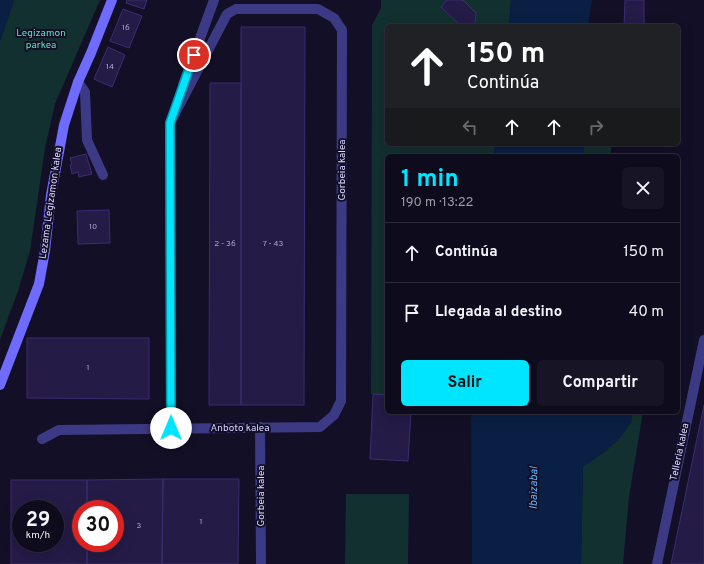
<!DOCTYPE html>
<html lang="es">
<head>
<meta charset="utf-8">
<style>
  :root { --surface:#0e0b1c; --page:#171425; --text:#f1f3f6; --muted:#9b9ba3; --line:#2e2b3b; --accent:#00e5ff }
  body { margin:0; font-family:Overpass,sans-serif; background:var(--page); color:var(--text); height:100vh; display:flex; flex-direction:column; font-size:15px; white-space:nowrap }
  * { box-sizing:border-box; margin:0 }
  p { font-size:13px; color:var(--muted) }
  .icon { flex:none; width:22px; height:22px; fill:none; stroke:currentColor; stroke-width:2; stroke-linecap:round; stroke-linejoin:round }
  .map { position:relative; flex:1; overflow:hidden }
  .sheet { position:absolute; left:385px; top:154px; width:295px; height:260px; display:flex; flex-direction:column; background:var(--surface); border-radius:6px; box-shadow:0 4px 16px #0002,0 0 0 1px var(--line) }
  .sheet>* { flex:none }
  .banner { position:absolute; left:385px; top:24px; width:295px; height:122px; border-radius:6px; box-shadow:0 4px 16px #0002,0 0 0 1px var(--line); background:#202124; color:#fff; overflow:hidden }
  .speed { position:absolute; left:12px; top:500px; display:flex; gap:8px; font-size:20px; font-weight:700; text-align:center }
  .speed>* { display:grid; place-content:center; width:52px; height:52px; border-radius:50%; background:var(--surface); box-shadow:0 4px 16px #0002,0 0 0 1px var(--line); line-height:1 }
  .speed small { font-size:10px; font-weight:400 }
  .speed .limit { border:6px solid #d22; background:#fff; color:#111 }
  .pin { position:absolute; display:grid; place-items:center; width:34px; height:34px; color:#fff; margin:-17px; border:2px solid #fff; border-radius:50%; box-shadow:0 1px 4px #0007 }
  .me { position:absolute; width:44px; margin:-22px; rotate:0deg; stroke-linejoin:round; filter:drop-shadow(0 0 3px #0008) }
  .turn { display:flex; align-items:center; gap:14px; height:84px; padding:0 16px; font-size:18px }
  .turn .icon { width:52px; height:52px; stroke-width:2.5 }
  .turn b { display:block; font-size:28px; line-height:34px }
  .lanes { display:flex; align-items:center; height:38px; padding:0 16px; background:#0003; justify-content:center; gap:20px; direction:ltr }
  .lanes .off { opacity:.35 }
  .round { display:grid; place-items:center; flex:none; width:42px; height:42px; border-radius:6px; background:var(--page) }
  .headline { display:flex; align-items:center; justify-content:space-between; height:68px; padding:0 16px }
  h1 { font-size:24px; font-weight:700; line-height:30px; color:var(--accent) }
  .cta { display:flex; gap:8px; margin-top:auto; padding:8px 16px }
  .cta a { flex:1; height:46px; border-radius:6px; background:var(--accent); color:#111; font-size:16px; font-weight:700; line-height:46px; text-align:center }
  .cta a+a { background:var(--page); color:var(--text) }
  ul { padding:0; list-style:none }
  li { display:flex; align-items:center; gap:12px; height:60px; padding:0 16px; border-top:1px solid var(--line) }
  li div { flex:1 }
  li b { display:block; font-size:15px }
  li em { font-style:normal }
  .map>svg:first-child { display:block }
</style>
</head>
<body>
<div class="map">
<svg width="704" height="564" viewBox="0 0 704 564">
  <rect width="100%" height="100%" fill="#130f26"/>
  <!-- green -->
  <path fill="#12302f" d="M14 0H100L55 104 45 148 30 251 18 291 0 340V41Z
    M381 0H511L509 26H387V144H495L494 156H387V395L371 394 372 25 381 8Z
    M581 144H611V156H581Z
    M632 412H643L629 497 623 564H581L583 466 607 450 631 422Z
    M346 494H409L408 564H345Z"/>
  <!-- water -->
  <path fill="#0a1f44" d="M0 0H14L0 41Z
    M511 0H592L588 26H509Z
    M495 144H584V156H494Z
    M471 412H632L631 422 621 437 607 450 583 467 581 564H472Z"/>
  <!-- building -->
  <path fill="#241b47" stroke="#3b2d73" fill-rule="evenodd" d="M127 0H147L144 9 126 3Z
    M447 0H463L476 13 475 23 470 26H461L441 7Z
    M625 0H644V26H624Z
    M123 9 142 16 129 48 110 41Z
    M241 27H305L304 405H241Z
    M108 47 125 55 112 87 94 79Z
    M210 83H241V405H209Z
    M86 154 92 174 79 177 78 172 72 174 70 165 72 164 70 158Z
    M109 210 110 243 78 244 77 211Z
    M27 338H149V399L27 398Z
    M373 394 387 395V412H411L408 461 370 459Z
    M704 405V564H671Z
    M163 479H239L238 564H162Z
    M163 479 162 564H87V543H115V509H87V480Z
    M11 480H87V509H81V543H87V564H11ZM21 509H55V543H21Z"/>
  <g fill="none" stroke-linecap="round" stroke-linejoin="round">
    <!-- street -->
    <path stroke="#3d3a85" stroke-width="10" d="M78 82 85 92 87 140 103 175
      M183 85 214 0
      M260 427 261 564
      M42 439 59 430 320 427 334 415 341 401 342 30 334 18 318 9H236L227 14 170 123 171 428
      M657 564 704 340"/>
    <!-- secondary -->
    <path stroke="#6f6bff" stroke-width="10" d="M0 385 39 284 45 251 51 195 64 125 78 82 91 53 112 0"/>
  </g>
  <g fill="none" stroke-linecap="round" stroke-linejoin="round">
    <defs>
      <path id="route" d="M171 428 170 123 194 55"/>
    </defs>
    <!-- route casing -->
    <use href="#route" stroke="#0095a6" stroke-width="10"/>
    <!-- route -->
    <use href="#route" stroke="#00e5ff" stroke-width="7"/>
  </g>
  <g text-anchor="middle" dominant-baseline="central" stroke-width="4" stroke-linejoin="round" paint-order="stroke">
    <!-- number labels -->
    <g font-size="8" fill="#aca6d1">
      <text x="126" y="28">16</text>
      <text x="110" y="67">14</text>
      <text x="93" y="227">10</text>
      <text x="225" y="244">2 - 36</text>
      <text x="273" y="244">7 - 43</text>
      <text x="88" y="368">1</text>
      <text x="201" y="522">1</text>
      <text x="139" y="526">3</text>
    </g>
    <!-- park labels -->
    <g font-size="10" fill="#5fe0c0" stroke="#130f26">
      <text x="41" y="33">Legizamon<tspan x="41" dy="12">parkea</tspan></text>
    </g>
    <!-- street labels -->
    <g font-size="10" fill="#d9d4ff" stroke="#130f26">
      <text transform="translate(342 170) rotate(-90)">Gorbeia kalea</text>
      <text transform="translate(51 203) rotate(-82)">Lezama Legizamon kalea</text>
      <text x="240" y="428">Anboto kalea</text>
      <text transform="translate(680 452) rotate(-78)">Telleria kalea</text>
      <text transform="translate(261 496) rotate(-90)">Gorbeia kalea</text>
    </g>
    <!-- water labels -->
    <g font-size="11" font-style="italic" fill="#62b6ff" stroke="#130f26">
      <text transform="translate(534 488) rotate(-89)">Ibaizabal</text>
    </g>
  </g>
</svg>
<div class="speed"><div>29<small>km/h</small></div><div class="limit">30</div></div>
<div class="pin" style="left:194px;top:55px;background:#d93025"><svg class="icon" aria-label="arrive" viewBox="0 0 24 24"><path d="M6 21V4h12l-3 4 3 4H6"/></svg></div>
<svg class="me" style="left:171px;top:428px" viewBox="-20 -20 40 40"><circle r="19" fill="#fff"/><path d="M0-13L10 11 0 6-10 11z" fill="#00e5ff"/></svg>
<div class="banner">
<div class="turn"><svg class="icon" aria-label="ahead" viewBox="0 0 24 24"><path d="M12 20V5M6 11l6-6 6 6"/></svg><div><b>150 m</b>Continúa</div></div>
<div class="lanes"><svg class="icon off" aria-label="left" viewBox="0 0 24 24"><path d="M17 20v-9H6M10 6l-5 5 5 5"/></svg><svg class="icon" aria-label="ahead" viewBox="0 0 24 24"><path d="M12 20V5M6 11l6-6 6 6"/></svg><svg class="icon" aria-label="ahead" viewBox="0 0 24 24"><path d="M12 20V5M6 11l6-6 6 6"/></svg><svg class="icon off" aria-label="right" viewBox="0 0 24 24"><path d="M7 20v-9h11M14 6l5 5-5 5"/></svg></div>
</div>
<section class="sheet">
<div class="headline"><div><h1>1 min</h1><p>190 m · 13:22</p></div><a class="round"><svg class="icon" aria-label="close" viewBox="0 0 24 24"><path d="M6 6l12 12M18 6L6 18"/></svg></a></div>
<ul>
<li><svg class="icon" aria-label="ahead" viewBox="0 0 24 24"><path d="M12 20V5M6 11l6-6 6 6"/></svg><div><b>Continúa</b></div><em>150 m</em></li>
<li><svg class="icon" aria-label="arrive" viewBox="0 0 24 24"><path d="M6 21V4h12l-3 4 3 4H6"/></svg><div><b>Llegada al destino</b></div><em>40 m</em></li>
</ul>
<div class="cta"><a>Salir</a><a>Compartir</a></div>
</section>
</div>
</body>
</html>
